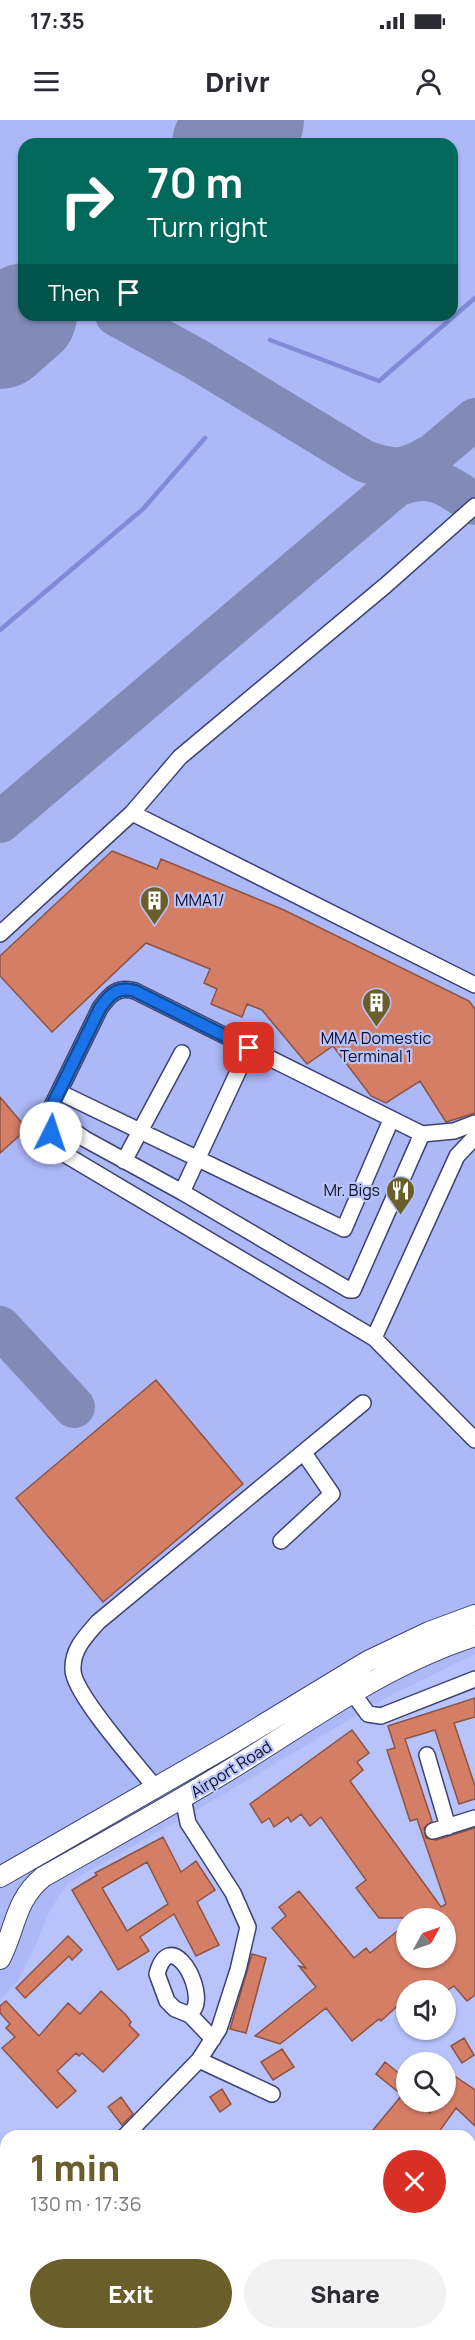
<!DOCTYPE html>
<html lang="en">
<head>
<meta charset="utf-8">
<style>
  :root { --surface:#fff; --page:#f2f2f3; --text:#2b2b33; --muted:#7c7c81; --accent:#6a5e2b }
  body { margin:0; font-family:Manrope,sans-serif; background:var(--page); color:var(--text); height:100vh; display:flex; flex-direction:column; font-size:22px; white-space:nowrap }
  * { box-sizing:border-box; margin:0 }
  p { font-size:20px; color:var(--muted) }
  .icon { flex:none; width:33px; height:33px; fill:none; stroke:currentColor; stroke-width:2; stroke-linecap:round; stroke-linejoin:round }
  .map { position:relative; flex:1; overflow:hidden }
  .details { position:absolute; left:0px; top:2010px; width:476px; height:210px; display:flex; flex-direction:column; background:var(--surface); border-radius:18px 18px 0 0; box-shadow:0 2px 4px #0004 }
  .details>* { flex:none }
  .top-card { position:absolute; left:18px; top:18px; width:440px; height:183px; border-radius:18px; box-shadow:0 2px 4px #0004; background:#00695c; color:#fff; overflow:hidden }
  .needle { width:39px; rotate:50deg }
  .controls { position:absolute; left:396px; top:1788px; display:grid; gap:12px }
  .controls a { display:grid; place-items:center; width:60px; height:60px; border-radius:50%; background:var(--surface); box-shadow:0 2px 4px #0004; font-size:30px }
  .pin { position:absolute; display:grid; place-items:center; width:51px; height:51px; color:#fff; margin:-26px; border-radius:12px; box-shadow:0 3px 9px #0006 }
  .me { position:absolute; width:66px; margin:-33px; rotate:4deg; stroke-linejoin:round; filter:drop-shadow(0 0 4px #0008) }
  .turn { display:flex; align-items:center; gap:21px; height:126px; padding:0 30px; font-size:27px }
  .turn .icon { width:78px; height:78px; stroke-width:2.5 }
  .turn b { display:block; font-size:42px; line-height:51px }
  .then { display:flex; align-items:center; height:57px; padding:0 30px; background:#0003; gap:12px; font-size:22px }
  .round { display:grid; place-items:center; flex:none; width:63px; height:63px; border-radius:32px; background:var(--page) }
  .head { display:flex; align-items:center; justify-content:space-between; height:102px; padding:0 30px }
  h1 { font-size:36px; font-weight:800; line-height:45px; color:var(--accent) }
  .primary-button { display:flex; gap:12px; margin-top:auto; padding:12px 30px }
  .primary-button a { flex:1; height:69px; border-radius:36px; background:var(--accent); color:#fff; font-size:24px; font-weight:800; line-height:69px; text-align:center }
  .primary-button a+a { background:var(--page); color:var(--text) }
  .status { display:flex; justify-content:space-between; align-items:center; height:42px; padding:0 30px; background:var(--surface); direction:ltr }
  .status svg { height:16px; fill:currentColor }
  header { display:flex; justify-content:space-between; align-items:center; height:78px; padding:0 30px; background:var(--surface); font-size:27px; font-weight:800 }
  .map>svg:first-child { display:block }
</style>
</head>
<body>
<div class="status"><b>17:35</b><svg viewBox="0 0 49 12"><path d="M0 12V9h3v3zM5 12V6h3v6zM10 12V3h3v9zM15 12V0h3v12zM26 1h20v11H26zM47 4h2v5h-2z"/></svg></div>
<header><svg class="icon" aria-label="menu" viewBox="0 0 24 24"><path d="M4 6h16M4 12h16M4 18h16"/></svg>Drivr<svg class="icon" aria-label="person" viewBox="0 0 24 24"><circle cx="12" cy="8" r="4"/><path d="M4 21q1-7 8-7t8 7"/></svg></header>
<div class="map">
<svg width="475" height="2220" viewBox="0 0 475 2220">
  <rect width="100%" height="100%" fill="#b8c3fc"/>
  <!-- built -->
  <path fill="#adb8f7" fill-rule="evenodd" d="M0 0H475V1534L391 1575 214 1680 68 1763 50 1790 37 1822 19 1859 0 1880ZM24 24H452V195H24Z"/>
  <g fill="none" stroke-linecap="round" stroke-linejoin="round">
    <!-- stream -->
    <path stroke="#808bd7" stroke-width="4.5" d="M270 220 379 261 475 178
      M0 510 143 389 205 318"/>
    <!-- taxiway -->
    <path stroke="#828ab8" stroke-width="42" d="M116 195 196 239 364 341C394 351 402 352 430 336
      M14 205 32 195
      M399 365C432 352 448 366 475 384
      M0 702 475 299
      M0 1207 74 1287"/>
    <!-- runway -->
    <path stroke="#828ab8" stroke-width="104" d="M224 24 252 0
      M0 217 25 195"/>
  </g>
  <!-- building -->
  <path fill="#d57e66" stroke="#8c5343" stroke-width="1.5" fill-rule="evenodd" d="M112 731 157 749 161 739 284 790 469 881 475 889V993L446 1002 420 961 386 983 371 976 333 926 307 944 262 890 247 884 242 897 211 884 217 869 204 863 210 849 146 823 52 912 0 856V836Z
    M0 977 27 1009 0 1033Z
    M156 1260 243 1364 103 1482 16 1378Z
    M475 1578V1597L454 1603 475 1666V1679L459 1684 435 1610 405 1619 432 1701 424 1708 426 1718 436 1720 475 1708V1875L467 1881 454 1866 448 1870H406V1878L381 1901 379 1899 352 1921 326 1888 280 1924 255 1916 316 1867 299 1846 306 1848 272 1808 286 1796 279 1787 299 1771 354 1838 366 1828 370 1833 406 1804V1838H446V1798H379L356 1768 366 1760 321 1697 310 1706 301 1694 291 1702 288 1697 274 1707 269 1698 262 1703 250 1684 352 1610 369 1633 357 1642 363 1650 350 1661 441 1787 446 1784 417 1699 410 1701 387 1630 395 1628 388 1606Z
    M163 1717 181 1752 196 1741 215 1770 197 1782 219 1825 196 1836 174 1794 140 1817 149 1831 118 1850 72 1770 97 1755 95 1753ZM147 1742 168 1784 127 1811 102 1768Z
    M68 1816 82 1830 72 1840 69 1836 25 1878 16 1868Z
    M252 1834 266 1838 246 1913 230 1909Z
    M101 1871 126 1895 131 1902 129 1905 139 1915 103 1952 82 1933 79 1936 76 1933 57 1951 76 1971 57 1988 2 1928 15 1917 6 1908 10 1904 0 1893V1886L6 1881 39 1916 68 1883 80 1894Z
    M464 1918 474 1935 462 1943 451 1926Z
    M282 1929 294 1947 273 1960 261 1942Z
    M385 1942 406 1959V1982H416L430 1993 439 1982H446V1972L456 1957 475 1970V2006L456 1988 436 2016H368L402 1975 376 1954Z
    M222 1969 231 1984 220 1992 210 1977Z
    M121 1977 133 1994 122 2005 108 1987Z"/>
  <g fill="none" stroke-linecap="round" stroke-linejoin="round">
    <defs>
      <path id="minor" d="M132 693 475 865
        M0 814 132 693 180 637 386 465 475 386
        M59 972 344 1109 391 1000
        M50 995 85 1019 182 1072 349 1170H353L422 1014
        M475 1003 454 1011 422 1014 135 871C118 866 110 874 100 888L52 986C48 1005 53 1016 61 1032L374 1218 475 1320
        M124 1041 182 933
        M182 1072 249 928
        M374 1218 457 1036 475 1017
        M281 1421 332 1374 304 1333
        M352 1572 368 1594 381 1596 475 1559
        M427 1635 448 1707
        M155 1667C138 1646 73 1573 73 1550 72 1529 86 1516 98 1502L363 1283
        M433 1711 475 1698
        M190 1895C192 1891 196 1887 196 1883 200 1858 169 1809 157 1854L167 1881 175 1889 190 1895 213 1919
        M199 1940 272 1974
        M125 2016 199 1940 219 1909 238 1850 248 1807 233 1773 188 1703 183 1678
        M470 2066 475 2060
        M0 2096 6 2089
        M0 2135 6 2130
        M0 2146 6 2153
        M0 2195 6 2192
        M47 2214 51 2220
        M358 2214 364 2220
        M71 2220 80 2214"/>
      <path id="major" d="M0 1757 233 1623 368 1541 429 1512 475 1495
        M0 1839C16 1809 14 1781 43 1757 110 1719 178 1682 244 1641 318 1595 390 1543 475 1516"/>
    </defs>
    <!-- minor casing -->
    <use href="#minor" stroke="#3c4272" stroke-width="18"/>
    <!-- major casing -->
    <use href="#major" stroke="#3c4272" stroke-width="22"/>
    <!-- minor -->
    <use href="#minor" stroke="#fff" stroke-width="15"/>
    <!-- major -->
    <use href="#major" stroke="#fff" stroke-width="20"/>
  </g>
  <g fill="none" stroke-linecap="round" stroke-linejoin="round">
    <defs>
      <path id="route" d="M51 1013 49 1000 52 986 100 888C110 874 118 866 135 871L249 928"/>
    </defs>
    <!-- route casing -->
    <use href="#route" stroke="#114b97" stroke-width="15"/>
    <!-- route -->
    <use href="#route" stroke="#1a73e8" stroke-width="10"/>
  </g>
  <!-- icons -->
  <defs>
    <symbol id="building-pin" viewBox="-11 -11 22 30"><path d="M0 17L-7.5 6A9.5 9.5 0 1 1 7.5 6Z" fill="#6a5e2b" stroke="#b8c3fc"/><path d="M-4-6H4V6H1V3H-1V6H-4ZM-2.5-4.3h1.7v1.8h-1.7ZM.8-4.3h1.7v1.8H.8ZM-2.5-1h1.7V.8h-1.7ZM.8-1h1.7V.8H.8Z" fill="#fff"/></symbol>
    <symbol id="restaurant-pin" viewBox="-11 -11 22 30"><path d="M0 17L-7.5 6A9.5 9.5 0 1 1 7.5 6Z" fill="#6a5e2b" stroke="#b8c3fc"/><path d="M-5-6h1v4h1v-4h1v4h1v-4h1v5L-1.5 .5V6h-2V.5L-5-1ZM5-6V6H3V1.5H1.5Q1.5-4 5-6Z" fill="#fff"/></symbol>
  </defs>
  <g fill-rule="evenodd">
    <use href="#building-pin" x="138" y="764" width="33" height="45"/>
    <use href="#building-pin" x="360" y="866" width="33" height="45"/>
    <use href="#restaurant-pin" x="384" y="1054" width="33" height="45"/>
  </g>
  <g text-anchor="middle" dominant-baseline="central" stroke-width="4.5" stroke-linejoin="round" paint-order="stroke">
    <!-- poi labels -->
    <g font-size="16" fill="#0c0e22" stroke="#b8c3fc" text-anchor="start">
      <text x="175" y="780">MMA1/</text>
      <text x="376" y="918" text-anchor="middle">MMA Domestic<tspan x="376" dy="18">Terminal 1</tspan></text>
      <text x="380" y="1070" text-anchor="end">Mr. Bigs</text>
    </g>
    <!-- street labels -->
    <g font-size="16" fill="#0c0e22" stroke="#b8c3fc">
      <text transform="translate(231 1649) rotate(-32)">Airport Road</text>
    </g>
  </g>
</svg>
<div class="controls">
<a><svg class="needle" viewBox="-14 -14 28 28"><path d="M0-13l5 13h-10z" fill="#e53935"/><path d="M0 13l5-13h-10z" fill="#7c7c81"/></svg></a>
<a><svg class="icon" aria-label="sound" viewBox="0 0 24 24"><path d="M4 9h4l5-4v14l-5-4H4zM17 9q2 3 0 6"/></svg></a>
<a><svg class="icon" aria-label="search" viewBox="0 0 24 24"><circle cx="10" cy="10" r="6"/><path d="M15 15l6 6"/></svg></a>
</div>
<div class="pin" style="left:249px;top:928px;background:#d93025"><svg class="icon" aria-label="arrive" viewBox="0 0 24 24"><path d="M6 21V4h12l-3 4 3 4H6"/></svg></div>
<svg class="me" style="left:51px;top:1013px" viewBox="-20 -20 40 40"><circle r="19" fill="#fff"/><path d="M0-13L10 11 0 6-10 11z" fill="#1a73e8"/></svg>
<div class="top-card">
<div class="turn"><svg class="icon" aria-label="right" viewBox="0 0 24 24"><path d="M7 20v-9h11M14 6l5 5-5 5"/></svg><div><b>70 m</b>Turn right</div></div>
<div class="then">Then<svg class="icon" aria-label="arrive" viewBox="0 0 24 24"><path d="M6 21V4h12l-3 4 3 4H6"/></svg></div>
</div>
<section class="details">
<div class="head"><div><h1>1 min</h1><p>130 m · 17:36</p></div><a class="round" style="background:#d93025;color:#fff"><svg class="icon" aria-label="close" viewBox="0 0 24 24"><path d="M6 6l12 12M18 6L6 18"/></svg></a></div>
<div class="primary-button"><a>Exit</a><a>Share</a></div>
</section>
</div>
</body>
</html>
